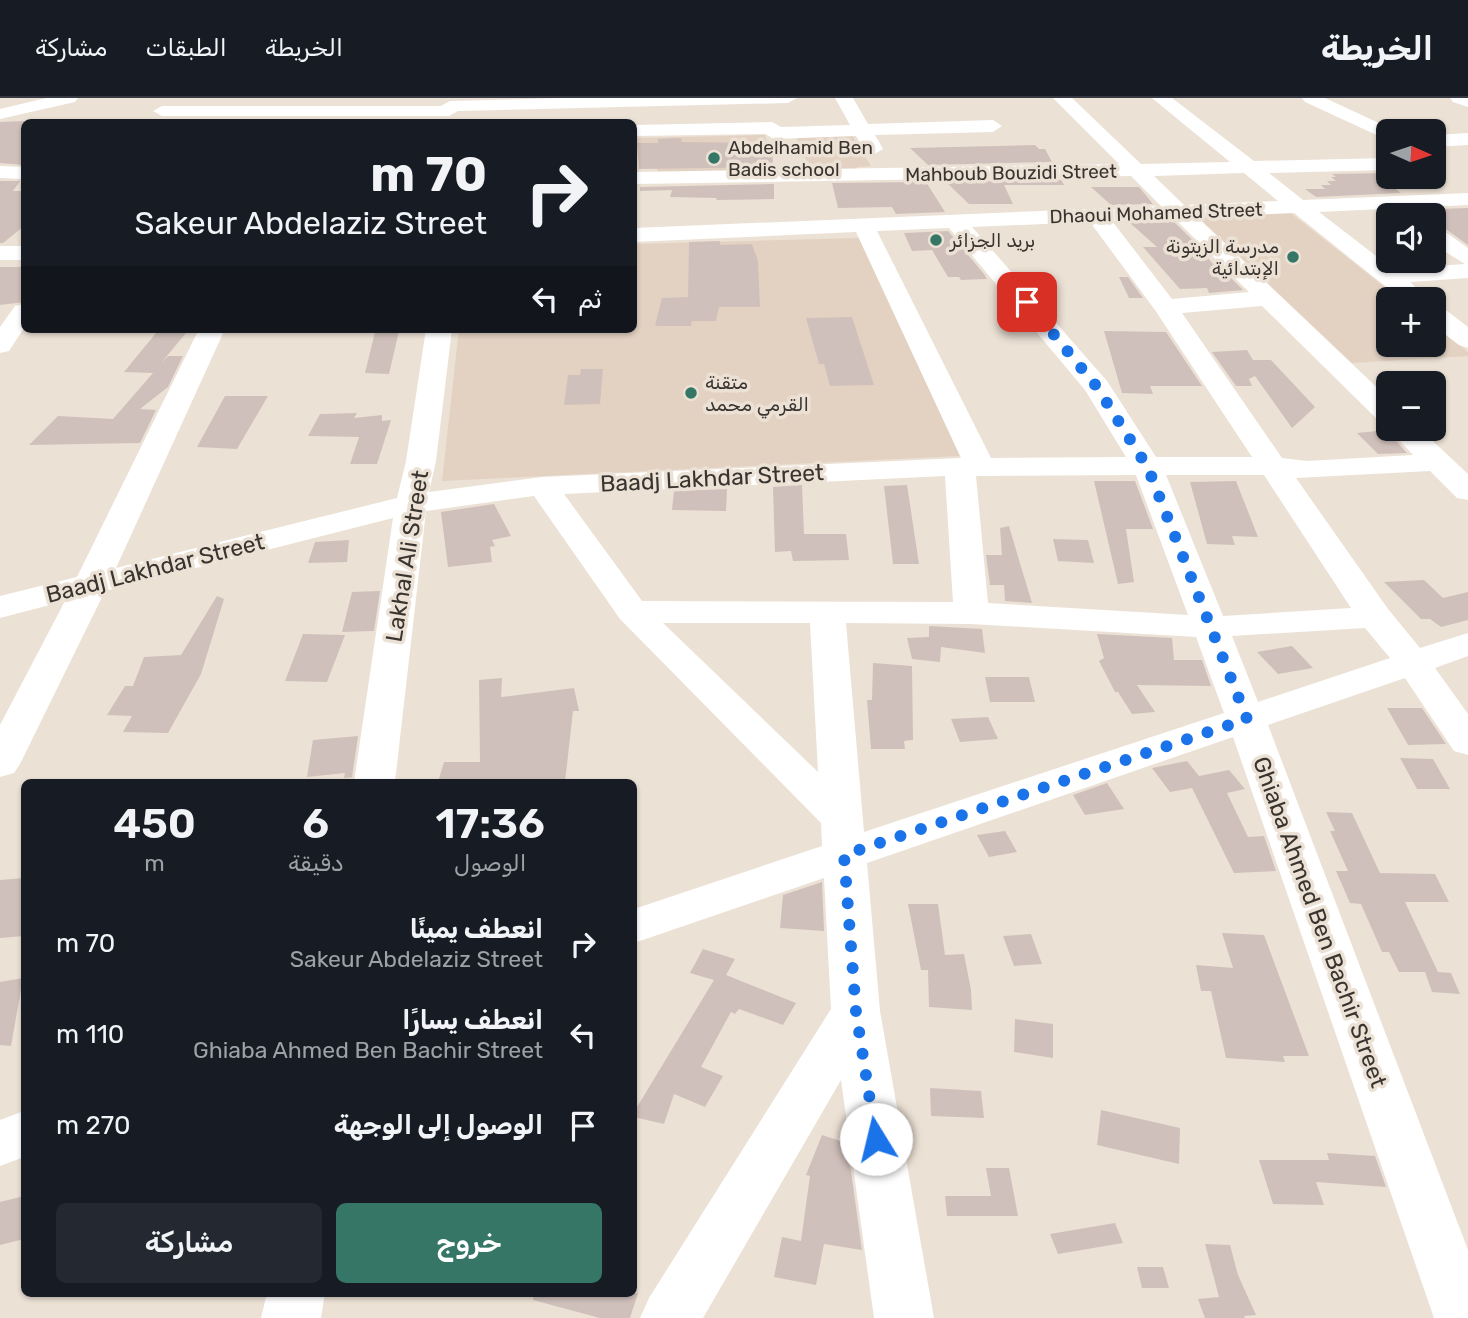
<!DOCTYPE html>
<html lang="ar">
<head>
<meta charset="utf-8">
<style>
  :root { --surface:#171b24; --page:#242831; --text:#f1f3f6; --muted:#9ea1a6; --line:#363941; --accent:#357666 }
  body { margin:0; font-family:Rubik,"Noto Naskh Arabic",sans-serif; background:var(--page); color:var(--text); direction:rtl; height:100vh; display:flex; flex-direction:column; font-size:26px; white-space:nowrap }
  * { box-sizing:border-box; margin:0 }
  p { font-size:23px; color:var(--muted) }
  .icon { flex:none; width:38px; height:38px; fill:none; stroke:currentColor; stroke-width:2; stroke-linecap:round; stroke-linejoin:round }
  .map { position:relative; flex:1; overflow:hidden; direction:ltr }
  .drawer { position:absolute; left:21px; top:681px; width:616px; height:518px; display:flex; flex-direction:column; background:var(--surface); border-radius:10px; box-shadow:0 2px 5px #0004; direction:rtl }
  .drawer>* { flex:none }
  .top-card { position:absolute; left:21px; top:21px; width:616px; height:214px; border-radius:10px; box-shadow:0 2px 5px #0004; direction:rtl; background:#171b24; color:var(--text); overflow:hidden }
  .needle { width:46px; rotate:93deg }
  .tools { position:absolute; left:1376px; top:21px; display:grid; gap:14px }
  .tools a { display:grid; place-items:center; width:70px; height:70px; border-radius:10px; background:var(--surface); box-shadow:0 2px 5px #0004; font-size:35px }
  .pin { position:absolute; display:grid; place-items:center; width:60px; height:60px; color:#fff; margin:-30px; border-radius:14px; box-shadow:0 4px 10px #0006 }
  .me { position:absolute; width:77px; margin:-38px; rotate:351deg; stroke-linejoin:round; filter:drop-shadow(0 0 5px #0008) }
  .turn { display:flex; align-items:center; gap:24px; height:147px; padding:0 35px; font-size:32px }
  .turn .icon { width:91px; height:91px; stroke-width:2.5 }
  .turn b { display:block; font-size:49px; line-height:60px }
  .then { display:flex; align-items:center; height:66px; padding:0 35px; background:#0003; gap:14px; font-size:26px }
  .eta { display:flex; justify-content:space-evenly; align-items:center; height:119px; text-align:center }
  .eta b { font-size:42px; font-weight:600; line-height:49px }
  .primary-button { display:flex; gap:14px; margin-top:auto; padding:14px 35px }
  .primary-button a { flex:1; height:80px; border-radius:10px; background:var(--accent); color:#fff; font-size:28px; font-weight:600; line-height:80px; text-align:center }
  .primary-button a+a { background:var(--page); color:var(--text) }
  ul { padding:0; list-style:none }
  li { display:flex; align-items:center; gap:21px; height:91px; padding:0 35px }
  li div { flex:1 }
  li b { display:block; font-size:26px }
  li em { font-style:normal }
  header { display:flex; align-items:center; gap:42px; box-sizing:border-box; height:98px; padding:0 35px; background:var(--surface); border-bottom:2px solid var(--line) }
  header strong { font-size:33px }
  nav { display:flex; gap:38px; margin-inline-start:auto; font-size:24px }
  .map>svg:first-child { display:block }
</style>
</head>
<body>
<header>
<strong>الخريطة</strong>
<nav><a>الخريطة</a><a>الطبقات</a><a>مشاركة</a></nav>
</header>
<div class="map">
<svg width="1468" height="1220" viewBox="0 0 1468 1220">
  <rect width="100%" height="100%" fill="#ece1d5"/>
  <!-- built -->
  <path fill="#e3d2c2" d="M851 35 871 68 857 69 858 73 811 74 795 37Z
    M765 37 776 74 658 77 654 45H636V40Z
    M1288 113 1400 201H1388V247H1433V227L1468 254V258L1352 265 1196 117Z
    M859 140 960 358 442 383 459 231H634V146Z"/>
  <!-- building -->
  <path fill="#d0c0bb" d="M24 23V67L0 65V24Z
    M681 40 682 44 772 45 773 69 639 71 637 45H658V41Z
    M1035 47 1039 51H1045L1052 64 928 67 910 50Z
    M1388 75V85L1401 95 1316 99 1305 91H1325L1321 87H1331L1327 83H1336L1331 79H1336L1332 76Z
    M1061 82 1064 87H1004L1013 106H969L946 84Z
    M0 83H20L13 93H24V128L3 145H0Z
    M926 84 945 114 896 116 892 109 838 110 832 85Z
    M774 86V101L717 102 716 100 670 99 672 92 640 93V89Z
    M1091 89H1139L1153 106 1111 107Z
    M1468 110V147L1443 129 1433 127V117H1416L1409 112Z
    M1174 124 1200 149 1212 165 1218 167 1243 192 1209 195 1207 190 1180 191 1143 149H1157L1130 125Z
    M948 133 984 176 987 181 961 182 959 179H948L932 152 912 153 904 135Z
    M720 143V147L752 146 758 163 760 209H719L716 223H692L691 228H655L662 200 688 199 689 144Z
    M0 169H24V204L0 207Z
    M1119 179H1128L1143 200H1129Z
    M852 219 874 287 830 288 824 266H819L806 220Z
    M399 233 389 276 365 275 375 234Z
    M1104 233 1166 234 1202 288H1150L1153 296 1122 295Z
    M156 235H186L161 265 168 258H183L168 289 140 311 156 312 140 345 29 347 58 318 113 321 153 275 124 274Z
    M1247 252 1253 262H1271L1315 309 1292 330 1255 278 1249 281 1252 288H1236L1212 254Z
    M581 271H603L600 306 564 307 568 277H580Z
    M225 298H268L237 351 197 349Z
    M357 315 354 320 382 317V323L391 322 377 366H350L359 339 308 338 320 316Z
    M1387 332V333L1407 355 1378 356 1357 335Z
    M1094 383H1135L1153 431H1126L1134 484 1118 486Z
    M1236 383 1258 439 1232 438 1235 447 1207 446 1190 384Z
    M802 387 804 436H846L849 462 793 463 791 453 775 454 773 389Z
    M907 387 919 466H893L884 388Z
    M727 391 726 413 672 412 674 393Z
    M494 406 511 438 492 442 495 448 490 449 492 464 448 469 441 414Z
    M1009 428 1019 462 1032 505 1005 503 1004 487H990L986 457H1002L1000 430Z
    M1053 441 1088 442 1094 465 1058 463Z
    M349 442 347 464 308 465 315 444Z
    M1424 482 1443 500 1468 494V522L1441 529 1430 521H1421L1384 484Z
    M380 493 374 533 342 534 352 494Z
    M217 498 224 501 201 576 168 635 123 634 132 618 107 617 125 588H133L144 559 181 557Z
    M929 528 982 531 985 555 941 549 940 564 912 561 907 540 929 539Z
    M303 536 345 537 327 584 285 583Z
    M1097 536 1172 540 1174 562H1202L1211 588 1137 587 1155 614 1132 616 1118 594H1115L1099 563 1104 560Z
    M1292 548 1313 570 1278 576 1257 554Z
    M873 565 912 568 913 642 904 643 905 651H871L867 602H872Z
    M985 579H1029L1035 604H990Z
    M502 580 501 599 574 590 579 613H573L565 684H438L444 664H480L479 582Z
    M1387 610H1422L1446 646 1408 647Z
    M988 619 998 641 960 644 951 621Z
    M358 638 352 679 344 680 345 675 307 679 313 642Z
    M1400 660 1433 661 1450 691H1417Z
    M1187 663 1199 678 1229 672 1245 691 1227 695 1248 739 1264 738 1276 773 1234 775 1192 690 1170 694 1152 670Z
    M1107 685 1124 711 1085 717 1073 697Z
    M1326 714 1352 715 1380 775 1435 776 1449 804H1405L1438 874 1451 875 1460 896 1432 894 1425 874H1399L1389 854H1382L1361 806 1350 805 1336 773H1348L1330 733H1335Z
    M1005 733 1017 754 989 759 977 737Z
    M24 780V838L0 840V782Z
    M822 784 824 833 780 830 783 797Z
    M908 806H938L945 857 964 856 971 892 972 912 929 909 928 872H921Z
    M1222 835 1264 837 1309 958H1283L1285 964 1226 960 1211 893H1201L1196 867 1233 870Z
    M1031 836 1042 866 1014 868 1003 838Z
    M703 851 735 861 726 877 796 905 783 927 739 911 735 916 731 914 701 969 723 978 705 1009 674 996 664 1026 634 1019V1014L714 882 690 875Z
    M23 880 11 948 0 947V884Z
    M1015 921 1053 926V960L1014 954Z
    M930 990 981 993 984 1020 931 1018Z
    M1101 1012 1180 1030 1179 1066 1097 1047Z
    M822 1037 847 1045 862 1152 824 1146 816 1187 774 1179 782 1139 801 1143 810 1078 806 1077Z
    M1327 1055 1375 1058 1386 1089 1316 1084 1324 1107 1273 1106 1259 1062H1329Z
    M986 1070H1009L1018 1118H947L945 1098H991Z
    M24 1098V1141L0 1147V1104Z
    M1115 1125 1123 1145 1058 1156 1050 1136Z
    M1205 1146 1230 1147 1238 1177 1256 1217 1244 1218 1245 1220H1205L1198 1201 1219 1199Z
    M1137 1169H1163L1169 1190H1142Z
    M534 1195H638L630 1220H600L533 1202Z"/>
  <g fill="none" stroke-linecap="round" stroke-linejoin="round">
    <!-- minor -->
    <path fill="#fff" fill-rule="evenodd" d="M46 0H78L75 4 0 21V11Z
      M563 0H797L788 5 458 13 449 18H162L153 13 162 8H441L450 3Z
      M835 0H853L868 26 993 22 1002 28 993 34 875 37 883 51 873 57 866 55 856 38 774 41 765 36 634 38V27L772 24 781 29 850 27Z
      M1053 0H1072L1141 66 1230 64 1152 0H1172L1254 63 1388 60V72L1269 75 1303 102 1468 95V107L1319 114 1393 171 1465 166 1433 146V129L1441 131 1468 150V180L1410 184 1428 201H1401L1294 115 1197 119 1388 300V324L1378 322 1262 208 1182 215 1282 360 1307 363 1413 357 1389 331H1420L1468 376V402L1457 400 1430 373 1296 380 1388 511 1420 550 1468 535V558L1435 570 1468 616V657L1454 653 1405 580 1268 627 1468 1152V1220H1434L1233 639 867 765 880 913 934 1220H874L841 982 703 1220H640L649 1200 831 911 824 780 634 845V811L822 748 821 725 620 521 534 398 426 413 395 684H354L393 420 105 493 20 666 14 675 0 679V627L65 503 0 520V498L77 479 199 231H225L116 470 397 400 406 363 426 231H452L436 363 429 394 542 379 961 360 856 134 634 144V130L1161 108 1131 78 634 86V74L1119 66ZM1244 75 1278 103 1184 107 1154 78ZM1174 120 1249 194 1172 201 1112 123ZM1090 124 1155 212 1252 359H1156L1107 283 972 129ZM949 130 1085 292 1126 359 991 360 877 133ZM1136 377 1188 517 988 505 976 378ZM1166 377H1264L1351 510 1223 518ZM945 378 953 504 642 503 564 396ZM663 525H810L818 674ZM846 525 971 526 1196 539 1224 615 864 734ZM1365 530 1390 560 1258 604 1232 538Z
      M1302 0H1325L1396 33H1388V41L1381 39 1305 4Z
      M1450 0H1468V9L1453 4Z
      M1468 35V47L1433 49V37Z
      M0 68 24 69V81L0 80Z
      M0 148H24V162H0Z
      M24 206V230L9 253 0 255V229L15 208Z
      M1433 207 1442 209 1468 229V250L1459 247 1433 227Z
      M24 1013V1059L0 1068V1022Z
      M267 1195H325L321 1220H261Z"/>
  </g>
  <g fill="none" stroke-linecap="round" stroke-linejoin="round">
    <!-- route -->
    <path stroke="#1a73e8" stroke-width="12" stroke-dasharray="0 21.6" d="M876 1041 856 914 844 757 1247 621 1148 370 1097 289 1027 204"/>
  </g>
  <!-- markers -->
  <g fill="#357666" stroke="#ece1d5" stroke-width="2.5">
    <circle cx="714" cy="60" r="7"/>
    <circle cx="936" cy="142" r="7"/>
    <circle cx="1293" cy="159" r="7"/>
    <circle cx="691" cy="295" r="7"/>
  </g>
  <g text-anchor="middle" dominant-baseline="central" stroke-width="7" stroke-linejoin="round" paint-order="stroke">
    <!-- far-poi labels -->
    <g font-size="19" fill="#393430" stroke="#ece1d5" text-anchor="start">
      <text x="728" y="49">Abdelhamid Ben<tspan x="728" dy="22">Badis school</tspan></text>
      <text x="950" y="142">بريد الجزائر</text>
      <text x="1279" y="148" text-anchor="end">مدرسة الزيتونة<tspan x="1279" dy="22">الإبتدائية</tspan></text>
      <text x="705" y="284">متقنة<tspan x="705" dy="22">القرمي محمد</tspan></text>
    </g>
    <!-- far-street labels -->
    <g font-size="19" fill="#393430" stroke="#ece1d5">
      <text transform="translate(1011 75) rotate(-1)">Mahboub Bouzidi Street</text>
      <text transform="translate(1156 115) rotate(-2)">Dhaoui Mohamed Street</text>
    </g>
    <!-- street labels -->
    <g font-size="23" fill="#393430" stroke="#ece1d5">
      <text transform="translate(712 380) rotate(-3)">Baadj Lakhdar Street</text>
      <text transform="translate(407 458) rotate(-81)">Lakhal Ali Street</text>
      <text transform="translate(155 470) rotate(-14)">Baadj Lakhdar Street</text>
      <text transform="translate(1320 824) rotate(70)">Ghiaba Ahmed Ben Bachir Street</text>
    </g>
  </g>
</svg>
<div class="tools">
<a><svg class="needle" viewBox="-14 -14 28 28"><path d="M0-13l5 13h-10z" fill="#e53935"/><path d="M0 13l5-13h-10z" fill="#9ea1a6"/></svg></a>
<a><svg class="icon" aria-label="sound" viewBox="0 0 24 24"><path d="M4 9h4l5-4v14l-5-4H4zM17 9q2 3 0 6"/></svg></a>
<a>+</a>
<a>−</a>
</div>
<div class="pin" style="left:1027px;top:204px;background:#d93025"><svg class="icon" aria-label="arrive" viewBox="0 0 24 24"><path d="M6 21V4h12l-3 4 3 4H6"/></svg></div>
<svg class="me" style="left:876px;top:1041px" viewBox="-20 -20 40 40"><circle r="19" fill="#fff"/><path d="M0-13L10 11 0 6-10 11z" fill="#1a73e8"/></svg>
<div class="top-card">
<div class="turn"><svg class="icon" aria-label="right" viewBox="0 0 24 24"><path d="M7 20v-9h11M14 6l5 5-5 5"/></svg><div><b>70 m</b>Sakeur Abdelaziz Street</div></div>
<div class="then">ثم<svg class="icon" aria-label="left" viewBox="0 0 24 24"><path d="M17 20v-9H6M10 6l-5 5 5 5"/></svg></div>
</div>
<section class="drawer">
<div class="eta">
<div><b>17:36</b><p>الوصول</p></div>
<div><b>6</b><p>دقيقة</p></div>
<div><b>450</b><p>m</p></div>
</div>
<ul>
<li><svg class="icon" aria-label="right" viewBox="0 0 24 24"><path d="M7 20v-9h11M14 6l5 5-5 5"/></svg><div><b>انعطف يمينًا</b><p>Sakeur Abdelaziz Street</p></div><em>70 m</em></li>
<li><svg class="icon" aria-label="left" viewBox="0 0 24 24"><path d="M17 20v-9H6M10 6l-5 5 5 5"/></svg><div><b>انعطف يسارًا</b><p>Ghiaba Ahmed Ben Bachir Street</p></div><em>110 m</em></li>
<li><svg class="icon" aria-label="arrive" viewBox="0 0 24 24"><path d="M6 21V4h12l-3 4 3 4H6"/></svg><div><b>الوصول إلى الوجهة</b></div><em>270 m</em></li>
</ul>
<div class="primary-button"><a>خروج</a><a>مشاركة</a></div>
</section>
</div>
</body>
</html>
